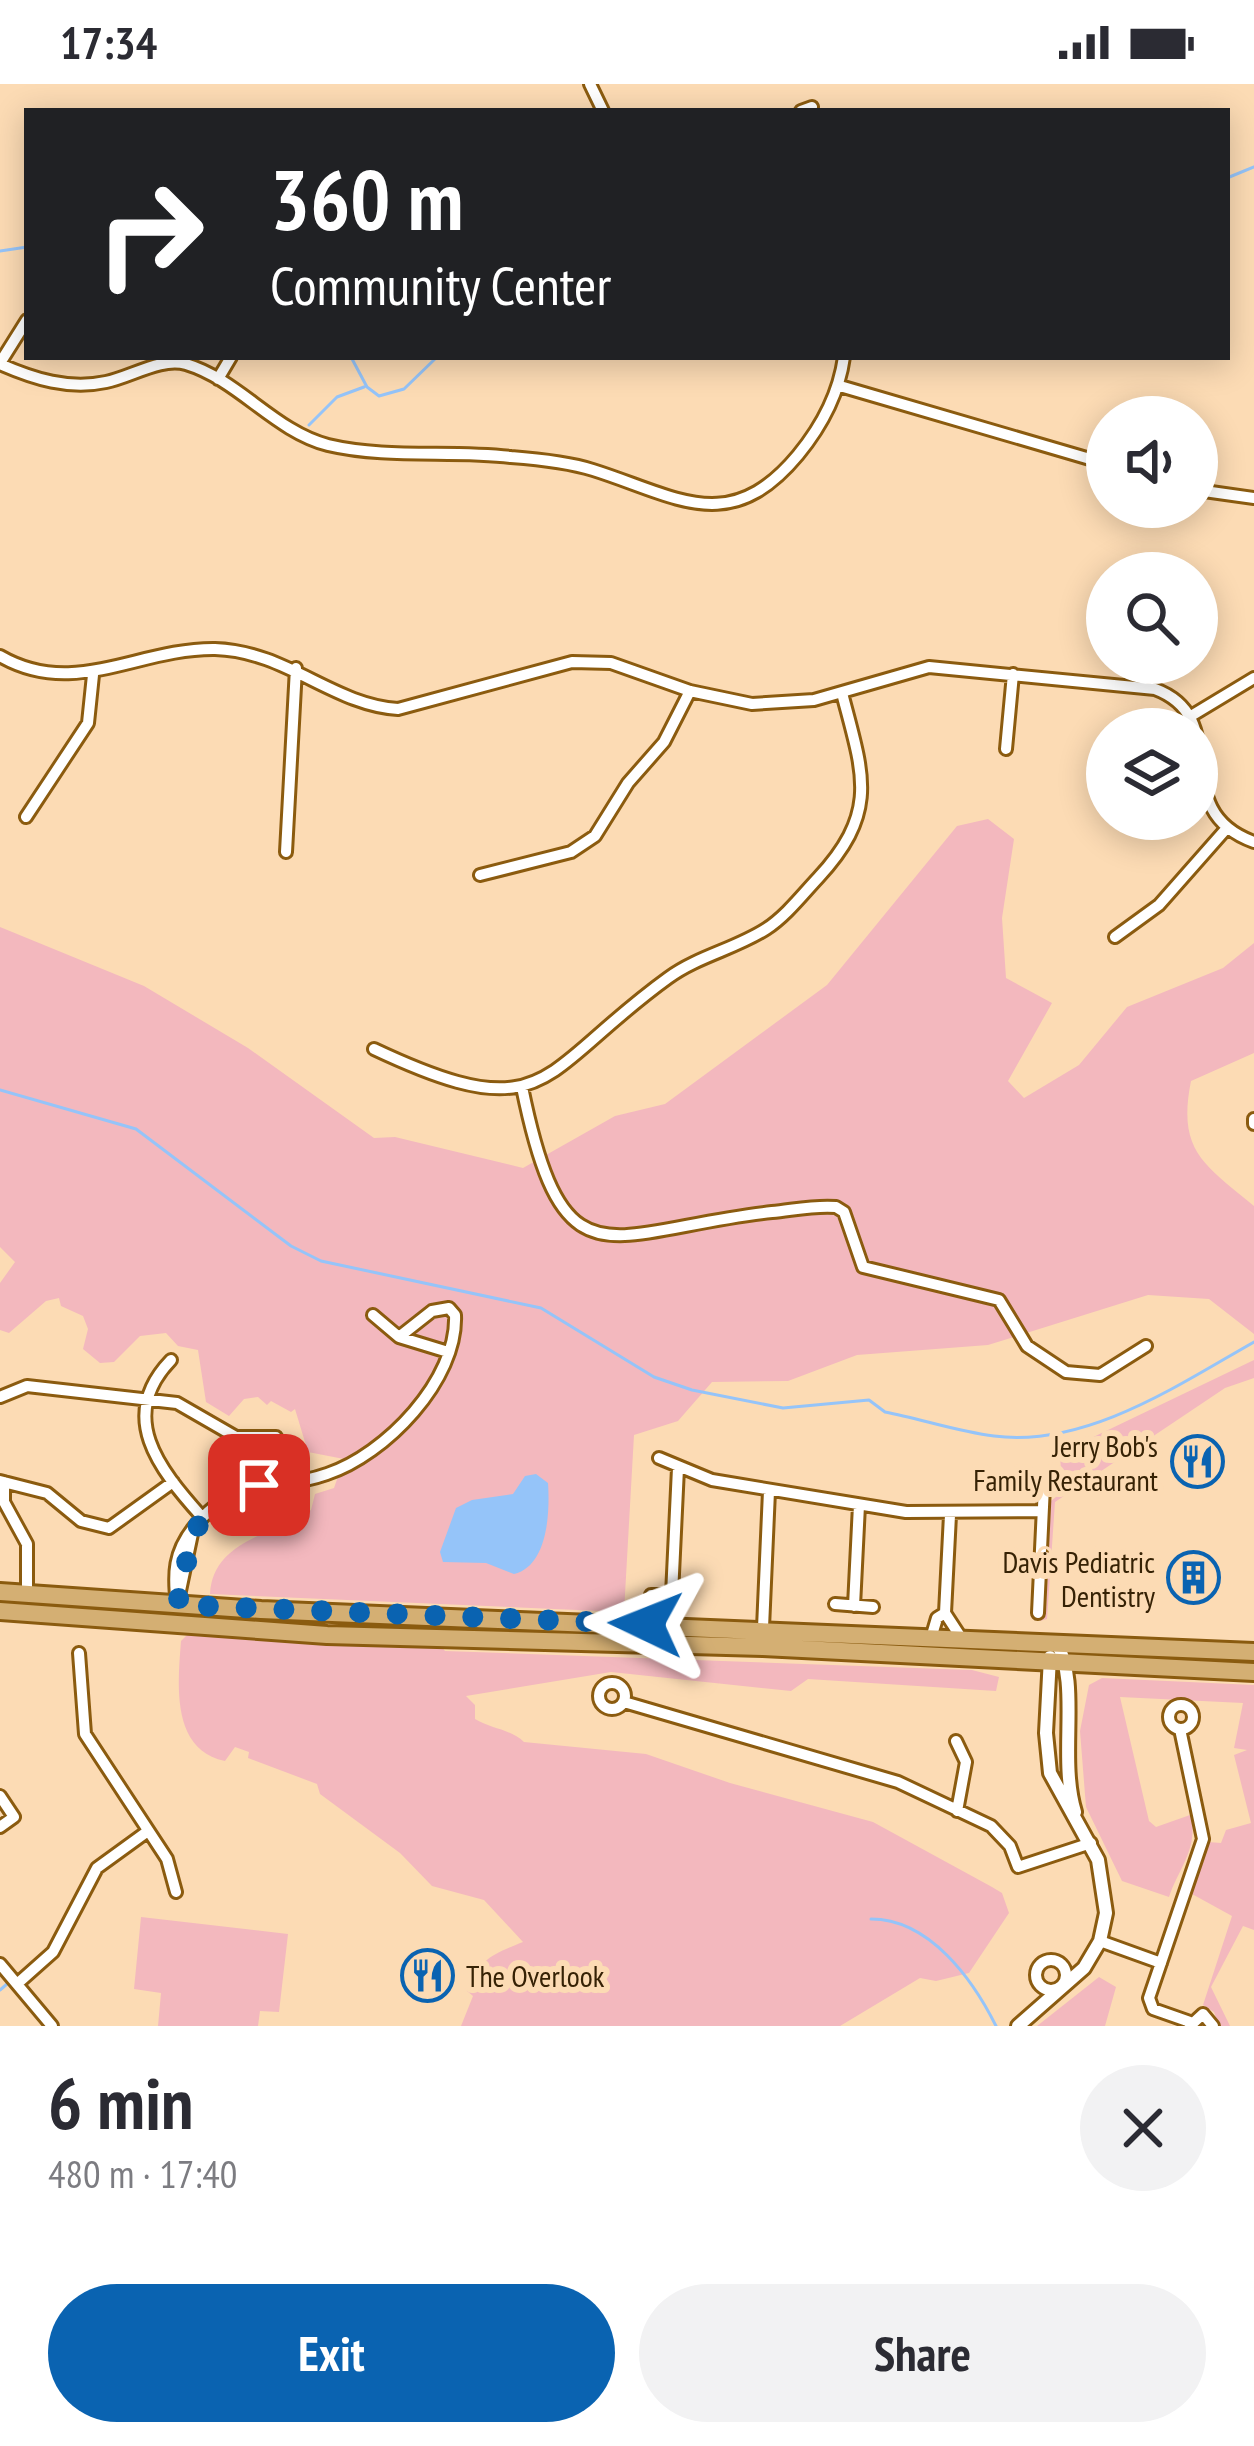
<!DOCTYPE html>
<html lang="en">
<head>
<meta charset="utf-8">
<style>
  :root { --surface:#fff; --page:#f2f2f3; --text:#2b2b33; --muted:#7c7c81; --accent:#0a63b1 }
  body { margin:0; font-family:"PT Sans Narrow",sans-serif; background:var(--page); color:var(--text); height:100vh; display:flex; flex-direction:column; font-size:45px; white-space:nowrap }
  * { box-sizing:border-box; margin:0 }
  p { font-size:39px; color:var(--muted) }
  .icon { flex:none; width:66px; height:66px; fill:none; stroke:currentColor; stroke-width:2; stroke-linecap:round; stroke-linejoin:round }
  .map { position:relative; height:1942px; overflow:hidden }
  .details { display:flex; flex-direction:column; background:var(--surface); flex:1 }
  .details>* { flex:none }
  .hud { position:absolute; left:24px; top:24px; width:1206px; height:252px; border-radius:0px; box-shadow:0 6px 30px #0003; background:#202124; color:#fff; overflow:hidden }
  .fabs { position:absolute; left:1086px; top:312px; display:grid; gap:24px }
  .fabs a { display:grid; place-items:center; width:132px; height:132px; border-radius:50%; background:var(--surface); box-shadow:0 6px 30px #0003; font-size:60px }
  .pin { position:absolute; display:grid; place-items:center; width:102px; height:102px; color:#fff; margin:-51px; border-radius:24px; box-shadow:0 6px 18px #0006 }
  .me { position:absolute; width:132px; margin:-66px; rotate:272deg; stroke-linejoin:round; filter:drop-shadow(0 0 9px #0008) }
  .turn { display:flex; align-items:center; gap:42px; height:252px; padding:0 48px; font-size:54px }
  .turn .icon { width:156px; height:156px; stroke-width:2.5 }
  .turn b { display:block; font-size:84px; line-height:102px }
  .round { display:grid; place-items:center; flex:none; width:126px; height:126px; border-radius:63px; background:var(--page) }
  .head { display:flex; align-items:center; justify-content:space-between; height:204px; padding:0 48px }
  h1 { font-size:72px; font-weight:700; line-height:90px }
  .action { display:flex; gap:24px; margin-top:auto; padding:24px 48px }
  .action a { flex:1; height:138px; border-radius:72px; background:var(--accent); color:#fff; font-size:48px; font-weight:700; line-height:138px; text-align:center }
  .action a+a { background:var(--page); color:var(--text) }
  .status { display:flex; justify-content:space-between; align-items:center; height:84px; padding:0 60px; background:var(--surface); direction:ltr }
  .status svg { height:33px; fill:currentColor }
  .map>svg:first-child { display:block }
</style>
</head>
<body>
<div class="status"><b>17:34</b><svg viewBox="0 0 49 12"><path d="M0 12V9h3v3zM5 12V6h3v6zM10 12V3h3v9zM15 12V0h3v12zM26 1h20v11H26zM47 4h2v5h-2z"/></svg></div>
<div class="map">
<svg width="1254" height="1942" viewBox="0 0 1254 1942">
  <rect width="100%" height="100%" fill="#fcdbb4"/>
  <!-- green -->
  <path fill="#f3b8be" d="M988 735 1014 755 1002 834 1006 894 1052 919 1008 997 1024 1014 1079 981 1127 923 1223 884 1254 859V969L1191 997C1177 1067 1204 1080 1254 1122V1250L1209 1215 1148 1211 988 1261 857 1271 788 1297 712 1298 678 1337 634 1351 624 1528 210 1510C213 1456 273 1451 311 1426L315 1410 334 1404 344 1375 308 1368 295 1325 291 1328 271 1317 267 1321 258 1313 244 1315 229 1332 206 1318 198 1266 178 1262 166 1249 140 1252 114 1278 100 1279 83 1265 88 1245 83 1232 61 1222 59 1214 46 1217 9 1249 0 1246V1199L15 1178 0 1163V843L144 902 248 964 374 1054 395 1053 523 1084 615 1032 665 1020 827 901 957 742Z
    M1254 1276V1294L1225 1304 1055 1418 1047 1535 1040 1537 1046 1528 1051 1417 1062 1408 1060 1369Z
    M189 1549 441 1562 445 1567 972 1586 999 1593 996 1607 808 1595 791 1607 611 1588 466 1612 475 1621V1635C491 1645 511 1645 524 1658L646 1670 730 1699 873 1738 992 1803 1002 1809 1009 1829 969 1889 936 1897 920 1894 840 1942H461L473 1912 467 1907C480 1874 493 1870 523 1858L484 1816 432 1802 400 1769 320 1710 317 1700 248 1674 249 1668 235 1663 225 1677C170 1666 178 1598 181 1557Z
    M1102 1594 1254 1601V1846L1243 1842 1211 1903 1230 1942H1219L1214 1928 1203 1921 1232 1832 1192 1810 1208 1758 1221 1759 1226 1746 1251 1739 1234 1671 1247 1666 1234 1664 1243 1619 1120 1613 1149 1737 1156 1743 1190 1731 1192 1736C1196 1768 1179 1784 1169 1813L1122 1797 1086 1723 1080 1647 1089 1601Z
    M141 1833 288 1850 279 1928 260 1927 258 1942H158L161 1909 134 1905Z
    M1099 1893 1116 1903 1105 1942H1037Z"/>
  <!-- water -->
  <path fill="#95c4f9" d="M536 1390 548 1399C550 1428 548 1482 514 1490L486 1479 443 1478 440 1468 456 1424 472 1416 513 1410 525 1392Z"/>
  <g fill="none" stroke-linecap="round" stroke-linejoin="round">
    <!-- stream -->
    <path stroke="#95c4f9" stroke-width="3" d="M1227 94 1254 83
      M0 167 27 163
      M351 273 367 303 379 312 404 305 437 273
      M252 274 254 273
      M309 341 337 313 364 303
      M0 1006 136 1045 291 1162 321 1177 541 1224 654 1293 692 1306 783 1324 869 1316 885 1328C921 1335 959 1348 994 1352 1086 1364 1178 1301 1254 1258
      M871 1835C930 1835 973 1896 996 1942
      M0 1906 7 1900"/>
    <defs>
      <path id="minor" d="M590 0 603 27
        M801 27 812 23
        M0 279 27 236
        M0 280C34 295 69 306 106 298 131 293 161 273 186 280 239 296 274 347 328 361 387 375 451 366 511 373 537 375 568 378 593 386 676 412 729 454 798 371 821 343 839 309 844 273
        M218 295 231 273
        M840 302 1107 380
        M1197 406 1254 414
        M0 572C74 615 138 564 215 565 286 567 333 621 398 625L572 578 611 579 690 607 752 620 814 616 929 583 1155 605C1235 635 1165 726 1254 758
        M1191 632 1254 594
        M1006 665 1013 590
        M26 733 88 639 93 591
        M286 768 296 584
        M480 791 571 768 595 752 628 699 664 658 690 607
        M1115 853 1159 821 1226 745
        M374 965C550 1048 538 988 668 894 698 872 735 865 766 845 786 832 802 811 818 794 880 727 863 690 842 609
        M522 1003C564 1209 608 1146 772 1128 793 1126 815 1121 836 1123L844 1128 863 1183 999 1216 1027 1262 1066 1288 1100 1291 1146 1262
        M1254 1035V1040
        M373 1231 399 1253 448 1268
        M171 1276C117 1332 158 1384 202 1433
        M0 1313 27 1302 177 1319 236 1353H276
        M659 1374 712 1396 906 1428 1042 1427
        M0 1397 47 1409 81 1437 109 1444 173 1398
        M4 1398V1418L27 1460V1510
        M193 1445 177 1521C173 1489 174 1468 194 1443 237 1390 271 1410 327 1390 385 1371 458 1296 455 1231L449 1224 432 1227 399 1253
        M651 1511H672L678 1384
        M835 1520 873 1523
        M854 1522 859 1421
        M945 1529 950 1431
        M1038 1529 1044 1402
        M763 1544 769 1407
        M932 1551 937 1534 945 1529 960 1552
        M79 1569 85 1650 167 1775 176 1808
        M599 1612a13 13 0 1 1 26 0a13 13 0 1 1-26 0Z
        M624 1618 898 1698 991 1742 1010 1762 1018 1783 1091 1759
        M1169 1633a12 12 0 1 1 24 0a12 12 0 1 1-24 0Z
        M1180 1645 1203 1755 1149 1914 1153 1925 1190 1938
        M956 1657 966 1678 957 1727
        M0 1712 14 1733 0 1743
        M1100 1857 1161 1879
        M1036 1891a15 15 0 1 1 30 0a15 15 0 1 1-30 0Z
        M0 1880 52 1942
        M17 1900 53 1868 97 1784 148 1747
        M1190 1942 1203 1930 1213 1942"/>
      <path id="tertiary" d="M1056 1558C1081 1598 1058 1673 1075 1728
        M1018 1942 1084 1884 1100 1857 1106 1829 1098 1776 1050 1689 1046 1649 1050 1573"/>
      <path id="primary" d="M0 1508 261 1526 1254 1568
        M0 1527 327 1551 763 1563 1254 1588"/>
    </defs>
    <!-- minor casing -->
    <use href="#minor" stroke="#8b5b0f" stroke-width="16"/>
    <!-- tertiary casing -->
    <use href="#tertiary" stroke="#8b5b0f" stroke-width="18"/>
    <!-- primary casing -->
    <use href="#primary" stroke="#8a5b0f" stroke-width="22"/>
    <!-- minor -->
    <use href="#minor" stroke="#fff" stroke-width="10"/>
    <!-- tertiary -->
    <use href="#tertiary" stroke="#fff" stroke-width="12"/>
    <!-- primary -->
    <use href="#primary" stroke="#d4af73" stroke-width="16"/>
  </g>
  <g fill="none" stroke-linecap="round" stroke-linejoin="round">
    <!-- route -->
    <path stroke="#0a63b1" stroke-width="21" stroke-dasharray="0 37.8" d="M259 1401C185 1422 194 1457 177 1521L646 1540"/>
  </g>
  <!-- icons -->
  <defs>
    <symbol id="restaurant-ring" viewBox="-11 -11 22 22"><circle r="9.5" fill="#fcdbb4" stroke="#0a63b1" stroke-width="1.5"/><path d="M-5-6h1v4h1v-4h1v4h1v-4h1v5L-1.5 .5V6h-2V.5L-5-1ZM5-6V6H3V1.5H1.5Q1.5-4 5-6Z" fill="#0a63b1"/></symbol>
    <symbol id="building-ring" viewBox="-11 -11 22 22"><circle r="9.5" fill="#fcdbb4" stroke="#0a63b1" stroke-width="1.5"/><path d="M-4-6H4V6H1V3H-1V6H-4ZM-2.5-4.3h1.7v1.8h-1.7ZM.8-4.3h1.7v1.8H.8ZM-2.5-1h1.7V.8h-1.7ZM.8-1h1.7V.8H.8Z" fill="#0a63b1"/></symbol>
  </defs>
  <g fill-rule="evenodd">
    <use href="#restaurant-ring" x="1168" y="1348" width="59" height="59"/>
    <use href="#building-ring" x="1164" y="1464" width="59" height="59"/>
    <use href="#restaurant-ring" x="398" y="1862" width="59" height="59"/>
  </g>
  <g text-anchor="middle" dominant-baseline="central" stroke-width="12" stroke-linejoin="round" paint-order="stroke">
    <!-- poi labels -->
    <g font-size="30" fill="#362205" stroke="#fcdbb4" text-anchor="end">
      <text x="1158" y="1361">Jerry Bob's<tspan x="1158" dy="34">Family Restaurant</tspan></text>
      <text x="1155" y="1477">Davis Pediatric<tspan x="1155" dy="34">Dentistry</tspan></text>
      <text x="466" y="1891" text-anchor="start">The Overlook</text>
    </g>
  </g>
</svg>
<div class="fabs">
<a><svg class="icon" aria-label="sound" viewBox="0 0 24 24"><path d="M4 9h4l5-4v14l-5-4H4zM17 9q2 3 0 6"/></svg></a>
<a><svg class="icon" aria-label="search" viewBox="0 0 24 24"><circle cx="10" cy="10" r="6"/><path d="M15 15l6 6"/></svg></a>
<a><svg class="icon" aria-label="layers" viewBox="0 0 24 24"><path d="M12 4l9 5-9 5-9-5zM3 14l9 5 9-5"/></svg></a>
</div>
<div class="pin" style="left:259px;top:1401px;background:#d93025"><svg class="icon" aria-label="arrive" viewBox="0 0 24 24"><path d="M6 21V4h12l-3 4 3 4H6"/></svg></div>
<svg class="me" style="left:646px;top:1540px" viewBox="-20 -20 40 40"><path d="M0-17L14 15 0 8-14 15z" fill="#0a63b1" stroke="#fff" stroke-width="4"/></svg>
<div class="hud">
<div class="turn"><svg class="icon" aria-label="right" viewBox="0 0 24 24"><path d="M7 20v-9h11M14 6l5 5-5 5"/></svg><div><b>360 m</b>Community Center</div></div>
</div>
</div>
<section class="details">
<div class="head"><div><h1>6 min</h1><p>480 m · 17:40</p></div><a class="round"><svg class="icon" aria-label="close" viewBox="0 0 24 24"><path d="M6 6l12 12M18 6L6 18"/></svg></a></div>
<div class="action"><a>Exit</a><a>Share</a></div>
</section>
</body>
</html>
